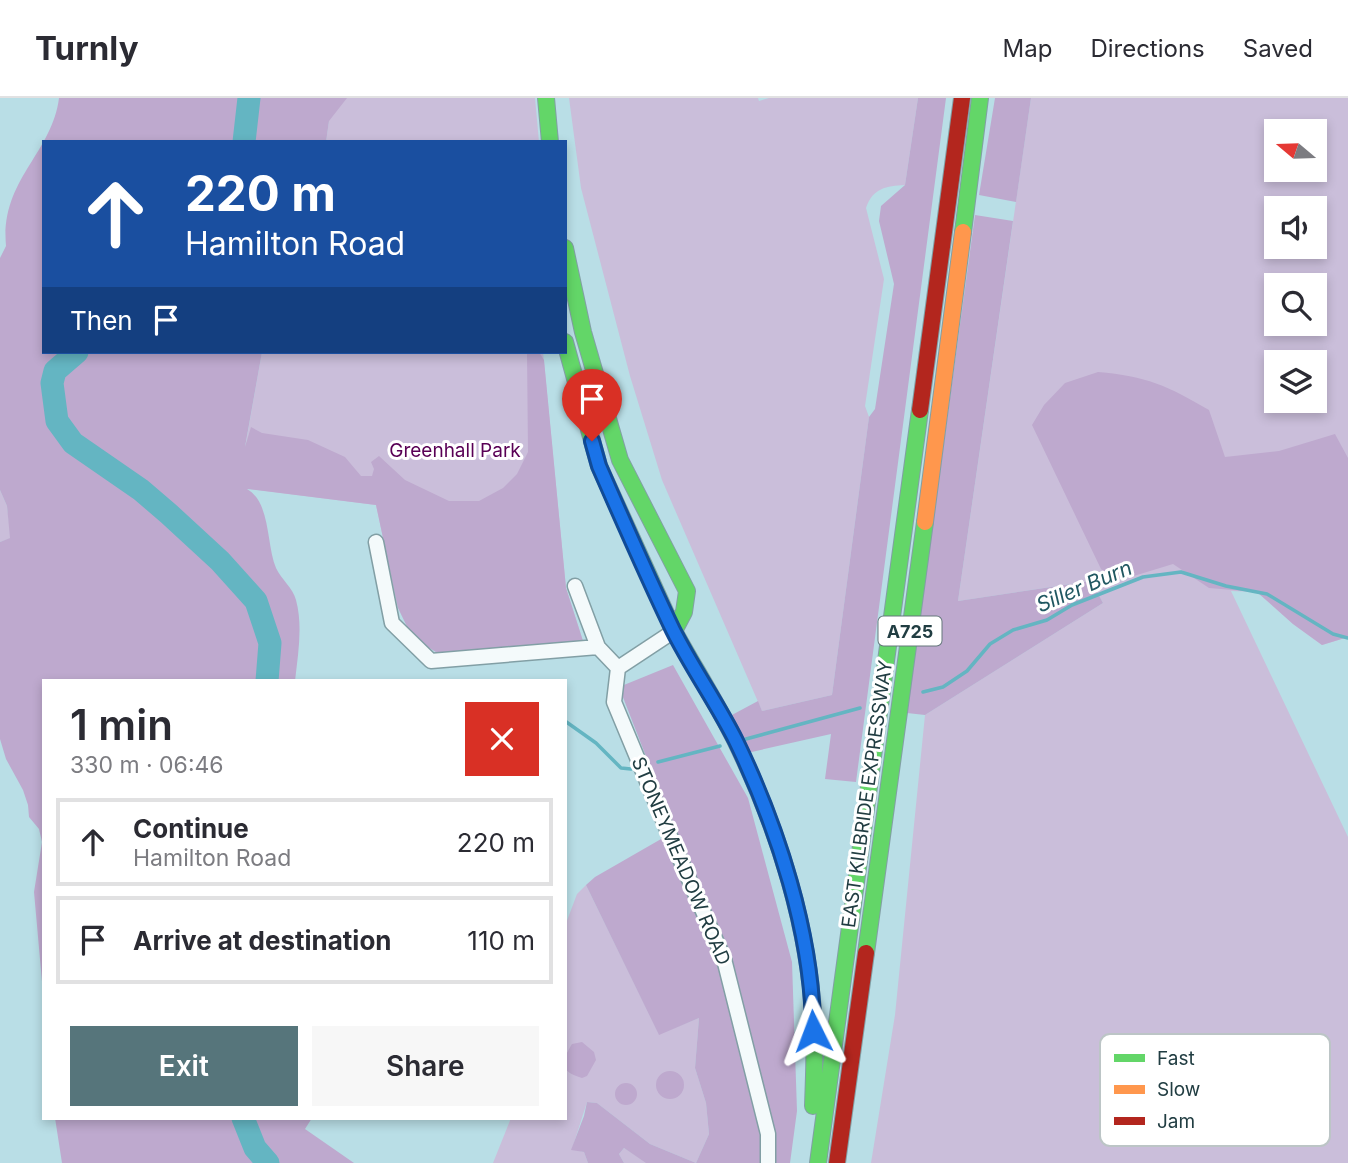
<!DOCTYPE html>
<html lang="en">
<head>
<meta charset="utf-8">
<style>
  :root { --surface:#fff; --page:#f7f7f7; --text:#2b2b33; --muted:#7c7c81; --line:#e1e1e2; --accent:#56757b }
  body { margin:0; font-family:Inter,sans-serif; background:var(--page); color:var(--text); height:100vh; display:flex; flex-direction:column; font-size:26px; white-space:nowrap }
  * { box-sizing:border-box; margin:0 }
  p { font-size:23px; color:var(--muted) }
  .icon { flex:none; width:38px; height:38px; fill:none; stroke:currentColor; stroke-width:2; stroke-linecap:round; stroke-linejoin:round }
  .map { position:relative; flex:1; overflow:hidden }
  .sheet { position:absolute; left:42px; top:581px; width:525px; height:441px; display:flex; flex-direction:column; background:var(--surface); border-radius:0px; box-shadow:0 4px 10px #0003 }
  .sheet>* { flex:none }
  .hud { position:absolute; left:42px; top:42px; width:525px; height:214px; border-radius:0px; box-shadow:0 4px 10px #0003; background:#1a4fa0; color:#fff; overflow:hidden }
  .needle { width:46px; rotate:289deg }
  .fabs { position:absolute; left:1264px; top:21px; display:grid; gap:14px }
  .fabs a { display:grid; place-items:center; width:63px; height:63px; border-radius:0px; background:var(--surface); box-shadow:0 4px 10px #0003; font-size:35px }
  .pin { position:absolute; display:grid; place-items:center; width:60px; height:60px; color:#fff; margin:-72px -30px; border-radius:50% 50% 50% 0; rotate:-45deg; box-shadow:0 0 7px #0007 }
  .pin .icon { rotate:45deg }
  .me { position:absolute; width:77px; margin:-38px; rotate:357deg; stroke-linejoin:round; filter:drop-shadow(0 0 5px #0008) }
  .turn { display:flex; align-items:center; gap:24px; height:147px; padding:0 28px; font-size:32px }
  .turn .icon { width:91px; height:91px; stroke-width:2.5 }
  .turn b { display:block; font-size:49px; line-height:60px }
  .then { display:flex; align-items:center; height:66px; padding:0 28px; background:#0003; gap:14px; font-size:26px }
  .round { display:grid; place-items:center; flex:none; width:74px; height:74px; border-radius:0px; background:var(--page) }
  .summary { display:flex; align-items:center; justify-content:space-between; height:119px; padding:0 28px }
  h1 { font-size:42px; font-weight:600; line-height:52px }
  .cta { display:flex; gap:14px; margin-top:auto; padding:14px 28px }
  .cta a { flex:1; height:80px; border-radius:0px; background:var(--accent); color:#fff; font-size:28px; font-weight:600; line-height:80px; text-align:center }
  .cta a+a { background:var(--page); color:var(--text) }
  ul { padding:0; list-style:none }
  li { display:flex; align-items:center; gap:21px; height:88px; margin:0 14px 10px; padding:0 14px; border:4px solid var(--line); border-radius:0px }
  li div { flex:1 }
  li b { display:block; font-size:26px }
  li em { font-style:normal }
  header { display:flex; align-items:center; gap:42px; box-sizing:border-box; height:98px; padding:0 35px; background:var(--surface); border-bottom:2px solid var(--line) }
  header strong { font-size:33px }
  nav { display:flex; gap:38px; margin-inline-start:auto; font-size:24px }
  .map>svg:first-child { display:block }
</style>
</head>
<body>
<header>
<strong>Turnly</strong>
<nav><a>Map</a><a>Directions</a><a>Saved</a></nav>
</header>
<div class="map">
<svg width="1348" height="1065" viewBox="0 0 1348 1065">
  <rect width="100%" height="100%" fill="#b9dee6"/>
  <!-- green -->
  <path fill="#cabeda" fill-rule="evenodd" d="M308 0H535L539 44H326L329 23Z
    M569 0H758L759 3 769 0H918L905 87C886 88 873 90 866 110L884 181 865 308 869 319 832 597 762 613 662 382 630 278 581 90Z
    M1031 0H1348V539L1322 547 1293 526 1257 494 1231 493 1348 739V1065H871L895 917 925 617 1103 505 1090 483 958 503ZM1276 33H1314V72H1276ZM1276 110H1314V149H1276ZM1276 187H1314V226H1276ZM1276 264H1314V303H1276Z
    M262 254H543L566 490 583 543 398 510 376 407 243 390 241 373Z
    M0 392 7 408 11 440 0 444Z
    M586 787 659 936 699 920 695 970 706 1005 709 1036 696 1065 650 1046 597 1005 587 1004 572 1051 584 1054 588 1065H493L511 1020H565V828L577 796Z
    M624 1050 646 1064V1065H624L619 1056Z"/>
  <!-- forest -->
  <path fill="#bea9ce" d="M59 0H347L329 23 326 44H44V254H262L245 349 251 329 262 335 308 342 345 359 361 378H372L374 371 371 364 379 358 405 382 449 403H479L503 390 517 376 528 354 527 254H539L544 262 566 490 583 543 439 556 412 539 398 510 376 407 247 391C271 405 266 446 276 470 281 481 293 490 296 502 303 528 298 556 295 583H44V906L34 794 42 744 39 731 29 719 28 707 23 692 6 661 0 641V444L10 440 7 408 0 392V160L6 148C0 82 52 56 59 0Z
    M918 0H946L856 684 825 681 831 636 747 655 730 618 758 603 762 613 832 597 869 319 875 311 894 186 879 123 881 108 905 87Z
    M995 0H1031L1016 104 979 97Z
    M975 117 1013 123 958 503 1091 483 1103 505 925 617 907 615Z
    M1098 274C1146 278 1168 288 1209 312L1225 359 1279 353 1335 336 1348 360V539L1322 547 1293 526 1257 494 1209 490 1173 466 1114 484 1101 471 1032 327 1044 307 1065 285Z
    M673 567 748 700 792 864 797 1013 790 1065H696L709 1036 706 1005 695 970 699 920 659 937 586 787 595 779 675 733 619 589Z
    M582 944 594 954 596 962 587 978 582 980C560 973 560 966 572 946Z
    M656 987a14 14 0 1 1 28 0a14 14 0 1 1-28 0Z
    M615 996a11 11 0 1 1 22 0a11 11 0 1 1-22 0Z
    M587 1004 597 1005 650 1046 696 1065H646L624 1050 619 1056 624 1065H588L584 1054 571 1052 584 1018Z
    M55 1020H312L305 1031 354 1065H62Z"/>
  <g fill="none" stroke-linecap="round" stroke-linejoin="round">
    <!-- stream -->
    <path stroke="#64b5c2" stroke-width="3.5" d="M923 594 943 589 967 573 990 546 1013 532 1047 522 1072 507 1143 479 1181 474 1226 488 1267 496 1333 536 1348 540
      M565 623 596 645 621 670 631 671
      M746 641 860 610
      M658 664 720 648"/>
    <!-- river -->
    <path stroke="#64b5c2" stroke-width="23" d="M244 44 249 0
      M77 254 55 273 52 285 57 323 73 345 141 392 169 416 220 463 256 503 270 545 267 583
      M243 1020 255 1050 268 1065"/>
    <defs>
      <path id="street" d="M376 444 392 525 431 563 598 549
        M575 488 598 549 618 570
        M618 570 614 604 666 729 724 861 768 1036V1065
        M618 570 674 533"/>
      <path id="fast" d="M546 0 550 44
        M963 134 980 0
        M565 150 583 234 620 362 687 493 684 514 674 533
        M565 244 599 368 674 533
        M674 533C694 569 716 604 734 640 775 724 806 818 813 912 816 944 814 976 813 1008
        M866 855 925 424
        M818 1065 920 312"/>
      <path id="slow" d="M925 424 963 134"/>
      <path id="jam" d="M920 312 962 0
        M837 1065 866 855"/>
    </defs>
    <!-- street casing -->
    <use href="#street" stroke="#829fa5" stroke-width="17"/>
    <!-- fast casing -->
    <use href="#fast" stroke="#829fa5" stroke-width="18"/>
    <!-- slow casing -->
    <use href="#slow" stroke="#829fa5" stroke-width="18"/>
    <!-- jam casing -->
    <use href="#jam" stroke="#829fa5" stroke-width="18"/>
    <!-- street -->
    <use href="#street" stroke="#f4fafb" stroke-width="14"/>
    <!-- fast -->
    <use href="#fast" stroke="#63d668" stroke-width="16"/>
    <!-- slow -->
    <use href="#slow" stroke="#ff974d" stroke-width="16"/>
    <!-- jam -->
    <use href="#jam" stroke="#b3261e" stroke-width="16"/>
  </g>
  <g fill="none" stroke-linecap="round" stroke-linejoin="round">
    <defs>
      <path id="route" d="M592 343 599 368C623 423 647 478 673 532 692 570 717 605 736 643 777 728 813 837 813 933"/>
    </defs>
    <!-- route casing -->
    <use href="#route" stroke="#114b97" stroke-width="18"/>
    <!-- route -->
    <use href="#route" stroke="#1a73e8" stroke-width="12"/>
  </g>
  <g text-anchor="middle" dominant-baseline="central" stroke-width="6" stroke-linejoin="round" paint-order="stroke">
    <!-- shield labels -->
    <rect fill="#fff" stroke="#64777b" stroke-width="2" x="878.5" y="518.5" width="63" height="29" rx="5"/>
    <g font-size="18" font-weight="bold" fill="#213d42">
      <text x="910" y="533">A725</text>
    </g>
    <!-- park labels -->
    <g font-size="19" fill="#590055" stroke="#fff">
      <text x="455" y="352">Greenhall Park</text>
    </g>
    <!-- street labels -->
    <g font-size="19" fill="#213d42" stroke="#fff">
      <text transform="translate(867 696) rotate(-82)">EAST KILBRIDE EXPRESSWAY</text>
      <text transform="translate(681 763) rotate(67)">STONEYMEADOW ROAD</text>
    </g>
    <!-- water labels -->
    <g font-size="21" font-style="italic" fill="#205761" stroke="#fff">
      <text transform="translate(1084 488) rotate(-23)">Siller Burn</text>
    </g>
  </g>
  <!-- legend -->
  <rect x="1100" y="936" width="230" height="112" rx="10" fill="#fff" stroke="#bcc5c6" stroke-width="2"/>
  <rect x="1114" y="956" width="31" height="8" fill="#63d668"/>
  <rect x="1114" y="987" width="31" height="9" fill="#ff974d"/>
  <rect x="1114" y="1019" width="31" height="8" fill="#b3261e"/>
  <g font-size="19" fill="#213d42">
    <text x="1157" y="967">Fast</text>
    <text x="1157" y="998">Slow</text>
    <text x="1157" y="1030">Jam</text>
  </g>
</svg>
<div class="fabs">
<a><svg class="needle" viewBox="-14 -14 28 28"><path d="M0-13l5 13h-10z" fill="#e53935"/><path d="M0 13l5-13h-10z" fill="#7c7c81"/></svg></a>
<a><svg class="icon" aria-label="sound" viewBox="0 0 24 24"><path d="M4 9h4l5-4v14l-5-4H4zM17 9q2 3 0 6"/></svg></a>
<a><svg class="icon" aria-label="search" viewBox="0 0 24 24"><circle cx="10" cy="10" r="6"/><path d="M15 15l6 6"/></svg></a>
<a><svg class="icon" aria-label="layers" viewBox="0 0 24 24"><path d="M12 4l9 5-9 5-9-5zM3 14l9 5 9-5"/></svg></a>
</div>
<div class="pin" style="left:592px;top:343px;background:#d93025"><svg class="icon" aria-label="arrive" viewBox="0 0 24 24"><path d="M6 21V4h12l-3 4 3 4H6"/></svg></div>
<svg class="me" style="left:813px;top:933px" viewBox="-20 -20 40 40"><path d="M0-17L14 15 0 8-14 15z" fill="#1a73e8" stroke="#fff" stroke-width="4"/></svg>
<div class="hud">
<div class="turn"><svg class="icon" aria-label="ahead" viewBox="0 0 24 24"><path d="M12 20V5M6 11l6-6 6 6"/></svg><div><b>220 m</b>Hamilton Road</div></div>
<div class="then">Then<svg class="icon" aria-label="arrive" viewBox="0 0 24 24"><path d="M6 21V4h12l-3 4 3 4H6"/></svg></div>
</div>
<section class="sheet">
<div class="summary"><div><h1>1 min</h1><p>330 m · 06:46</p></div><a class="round" style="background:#d93025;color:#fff"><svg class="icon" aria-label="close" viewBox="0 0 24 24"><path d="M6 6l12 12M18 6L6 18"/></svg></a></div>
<ul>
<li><svg class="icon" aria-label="ahead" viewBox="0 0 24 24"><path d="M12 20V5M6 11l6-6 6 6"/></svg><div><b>Continue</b><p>Hamilton Road</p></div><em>220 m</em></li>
<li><svg class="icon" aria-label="arrive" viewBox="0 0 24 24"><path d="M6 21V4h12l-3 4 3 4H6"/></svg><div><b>Arrive at destination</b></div><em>110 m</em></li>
</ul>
<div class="cta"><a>Exit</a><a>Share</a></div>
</section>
</div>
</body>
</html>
